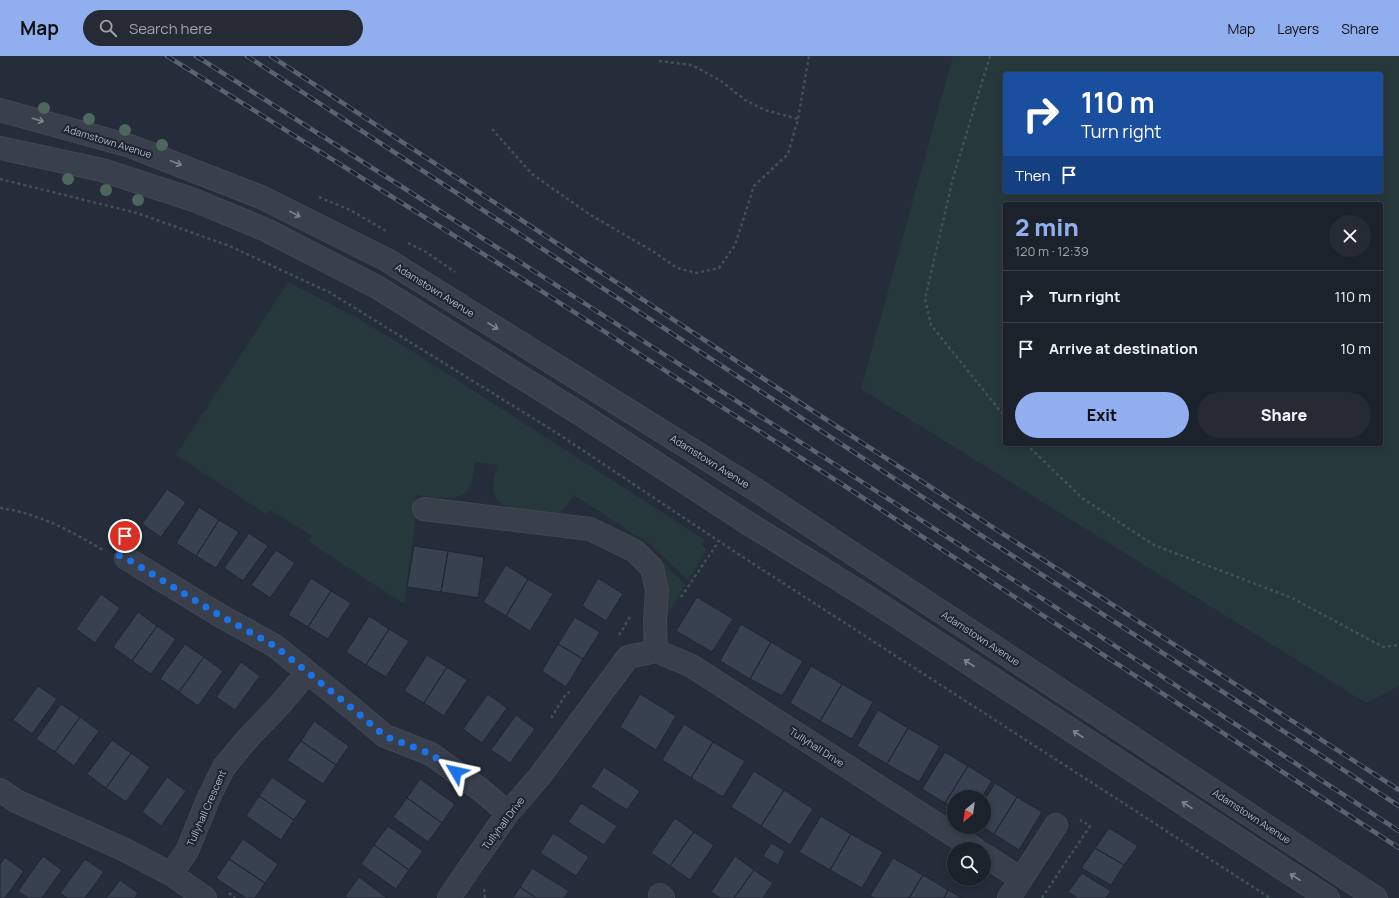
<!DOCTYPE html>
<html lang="en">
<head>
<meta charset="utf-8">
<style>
  :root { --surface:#1c222c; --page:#252a34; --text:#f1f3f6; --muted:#a0a4a9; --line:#3a3f48; --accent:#91aeef }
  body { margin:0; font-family:Manrope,sans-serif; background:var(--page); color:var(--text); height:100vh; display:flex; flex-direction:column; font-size:15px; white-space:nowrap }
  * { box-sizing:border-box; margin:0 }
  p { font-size:13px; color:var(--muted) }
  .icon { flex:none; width:22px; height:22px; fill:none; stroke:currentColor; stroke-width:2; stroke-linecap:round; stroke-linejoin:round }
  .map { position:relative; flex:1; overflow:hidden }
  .details { position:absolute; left:1003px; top:146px; width:380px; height:244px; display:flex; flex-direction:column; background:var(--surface); border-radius:4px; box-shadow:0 2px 6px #0003,0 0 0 1px var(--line) }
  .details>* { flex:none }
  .guide { position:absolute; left:1003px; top:16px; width:380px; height:122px; border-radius:4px; box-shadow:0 2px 6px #0003,0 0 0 1px var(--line); background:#1a4fa0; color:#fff; overflow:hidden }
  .needle { width:26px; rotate:209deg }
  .buttons { position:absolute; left:947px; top:734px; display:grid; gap:8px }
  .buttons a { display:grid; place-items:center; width:44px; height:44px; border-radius:50%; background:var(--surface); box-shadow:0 2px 6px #0003,0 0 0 1px var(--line); font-size:20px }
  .pin { position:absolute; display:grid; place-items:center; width:34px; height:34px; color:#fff; margin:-17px; border:2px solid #fff; border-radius:50%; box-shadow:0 1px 4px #0007 }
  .me { position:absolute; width:44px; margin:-22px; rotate:306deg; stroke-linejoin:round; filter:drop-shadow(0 0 3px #0008) }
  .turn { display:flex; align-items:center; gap:14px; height:84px; padding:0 12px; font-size:18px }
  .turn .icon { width:52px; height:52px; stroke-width:2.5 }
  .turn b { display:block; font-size:28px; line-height:34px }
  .then { display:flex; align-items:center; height:38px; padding:0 12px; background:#0003; gap:8px; font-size:15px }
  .round { display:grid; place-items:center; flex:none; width:42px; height:42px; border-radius:21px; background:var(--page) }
  .head { display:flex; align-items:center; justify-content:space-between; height:68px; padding:0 12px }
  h1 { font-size:24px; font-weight:800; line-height:30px; color:var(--accent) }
  .button { display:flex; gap:8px; margin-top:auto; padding:8px 12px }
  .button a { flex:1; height:46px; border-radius:24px; background:var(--accent); color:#111; font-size:16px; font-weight:800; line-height:46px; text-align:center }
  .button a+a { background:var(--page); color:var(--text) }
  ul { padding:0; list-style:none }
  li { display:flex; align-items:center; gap:12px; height:52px; padding:0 12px; border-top:1px solid var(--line) }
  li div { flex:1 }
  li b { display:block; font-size:15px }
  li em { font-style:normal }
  header { display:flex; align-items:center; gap:24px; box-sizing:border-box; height:56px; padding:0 20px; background:var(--accent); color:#111 }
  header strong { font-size:19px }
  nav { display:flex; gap:22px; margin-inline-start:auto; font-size:14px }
  .search { width:280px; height:36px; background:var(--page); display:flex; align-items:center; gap:10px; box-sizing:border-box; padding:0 14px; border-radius:22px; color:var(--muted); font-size:15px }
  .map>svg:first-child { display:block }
</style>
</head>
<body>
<header>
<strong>Map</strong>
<div class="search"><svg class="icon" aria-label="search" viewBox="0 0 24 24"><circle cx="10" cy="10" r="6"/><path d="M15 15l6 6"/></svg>Search here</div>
<nav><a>Map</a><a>Layers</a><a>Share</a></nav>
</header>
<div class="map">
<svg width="1399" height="842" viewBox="0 0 1399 842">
  <rect width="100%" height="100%" fill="#252d3b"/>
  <!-- green -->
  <path fill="#27383c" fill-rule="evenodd" d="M953 0H1399V630L1366 647 861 333ZM1005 18H1381V136H1005ZM1005 148H1381V388H1005Z
    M288 226 355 261 415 297 705 484 702 489 707 493 688 524 651 489 574 439C568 446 564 456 555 459L508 452C487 440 493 429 497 409L475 406C474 412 473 419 472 425 464 450 435 441 416 439L412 460H416L404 548 309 486 312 480 269 453 266 458 176 399Z
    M660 503 685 529 668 558 666 563 664 564 665 546H668C670 531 664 518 659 504Z"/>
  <!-- building -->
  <path fill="#384150" stroke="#202632" d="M167 433 186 446 161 481 142 468Z
    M199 451 219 464 196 500 176 487Z
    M219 464 239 476 216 512 196 500Z
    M249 477 268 490 243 525 224 512Z
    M414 490 448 495 441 536 407 531Z
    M276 494 295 507 270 542 251 529Z
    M448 495 484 501 478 542 441 536Z
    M506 509 528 523 506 560 483 546Z
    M311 522 331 535 308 571 288 559Z
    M598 522 623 538 606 565 582 550Z
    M528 523 553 538 530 575 506 560Z
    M331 535 351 547 328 583 308 571Z
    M101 538 120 552 95 587 76 573Z
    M697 541 733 563 712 596 676 575Z
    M138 556 157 570 132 605 113 591Z
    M369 560 389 573 366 609 346 596Z
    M575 561 600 576 583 603 558 588Z
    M741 568 771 586 750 623 720 605Z
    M157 570 176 583 151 618 132 605Z
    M389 573 409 585 386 621 366 609Z
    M771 586 803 605 782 640 750 623Z
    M185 588 204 601 179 636 160 623Z
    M558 588 583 603 566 631 542 615Z
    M427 599 447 611 424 647 404 635Z
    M204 601 223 615 198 650 179 636Z
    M241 606 260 620 235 654 216 641Z
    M811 610 842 628 820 665 790 647Z
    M447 611 467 624 444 660 424 647Z
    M842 628 873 646 852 683 820 665Z
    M38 630 57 643 32 678 13 664Z
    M488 638 507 652 482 687 463 673Z
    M640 638 676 660 656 694 620 671Z
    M61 648 80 661 55 696 36 683Z
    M878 654 908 672 887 708 857 690Z
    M516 659 535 673 510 707 491 694Z
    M80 661 99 675 74 710 55 696Z
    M314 665 349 690 336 709 301 685Z
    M684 668 713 686 691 722 662 704Z
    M908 672 940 690 919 726 887 708Z
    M112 684 131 697 106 732 87 718Z
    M301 685 336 709 323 728 287 704Z
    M713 686 745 705 723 741 691 722Z
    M945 696 968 710 945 747 922 733Z
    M131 697 150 711 126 746 106 732Z
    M968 710 992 725 982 741H954V752L945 747Z
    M604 711 640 735 627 754 591 731Z
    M754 715 784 734 761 770 731 751Z
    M167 721 186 735 161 770 142 756Z
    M272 721 307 745 294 764 259 740Z
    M420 723 455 748 442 767 407 742Z
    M995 727 1017 741 994 778 982 771H984V745Z
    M784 734 813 753 790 789 761 770Z
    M259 740 294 764 281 784 246 760Z
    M1017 741 1042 756 1019 794 994 778Z
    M407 742 442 767 428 786 393 761Z
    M581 747 617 770 604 789 568 766Z
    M821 760 851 778 830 814 799 796Z
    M675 762 694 776 670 810 651 797Z
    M388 770 423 795 409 814 374 789Z
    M1109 772 1138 790 1124 809 1095 792Z
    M694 776 714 789 690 824 670 810Z
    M553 777 589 801 576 820 540 797Z
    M851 778 883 796 862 832 830 814Z
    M243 783 278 808 265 827 229 803Z
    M771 787 785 795 778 809 763 800Z
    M374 789 409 814 396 833 361 808Z
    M1095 792 1124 809 1111 829 1081 812Z
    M43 800 62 814 42 842H28L18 835Z
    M735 800 754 814 734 842H720L711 836Z
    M5 801 24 815 5 842H0V808Z
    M893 802 923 819 909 842H874L870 840Z
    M85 803 104 816 85 842H67L60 837Z
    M229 803 265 827 255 842H246L216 822Z
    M532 812 569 835 564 842H536L520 831Z
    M754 814 773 827 763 842H734Z
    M1082 817 1111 835 1106 842H1077L1068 836Z
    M923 819 948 834 944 842H909Z
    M359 821 387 842H347L345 840Z
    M120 824 138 837 135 842H106Z
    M520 831 536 842H513Z
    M948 834 962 842H944Z"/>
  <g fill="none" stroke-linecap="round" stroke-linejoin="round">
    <defs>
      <path id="minor" d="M0 54 130 90 261 141 387 204 753 432 1376 842
        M0 92 102 114 194 144 266 174 377 231 582 359 746 466 866 540 1328 842
        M424 453 590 473 635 495 652 512 657 534 655 565 656 595
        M126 502 219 559 275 590 347 648 385 680 431 698 481 734 508 757
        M0 734 16 745 123 793 171 818 205 842
        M984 799 1021 823
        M171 818 187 795 209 741 224 711 248 682 277 652 307 617
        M660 839 663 842
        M449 842 470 811 508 757 540 720 628 601 656 595 690 609 975 793
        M1009 842 1056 769"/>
    </defs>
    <!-- minor casing -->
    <use href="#minor" stroke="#424854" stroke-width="24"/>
    <!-- path -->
    <path stroke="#405154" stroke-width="2.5" stroke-dasharray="3 3" stroke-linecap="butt" d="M990 0 953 122 925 243 931 269 1005 361
      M659 5 692 9 721 25 745 44 765 54 798 63
      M492 73 532 118 589 158 654 196 677 212 697 217 719 212 735 189 754 130 788 98 798 63 809 0
      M0 123 137 157 227 189 329 236 557 377 729 492 1270 842
      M319 141 350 154 388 176
      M408 187 426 196 455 216
      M1026 388 1082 442 1154 489 1292 542 1383 591 1399 589
      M0 452C39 457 72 476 105 495
      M681 541 719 485
      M619 579 630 561
      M551 662 566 638 570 636
      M484 833 485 842
      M229 837 235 842
      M1042 842 1090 770 1080 764"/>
    <!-- minor -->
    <use href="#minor" stroke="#393f4b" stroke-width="22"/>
    <defs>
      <path id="rail" d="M167 0 493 204 854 436 1399 792
        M196 0C599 255 1000 514 1399 775
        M247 0 996 489 1399 750
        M271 0 796 344 1399 734"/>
    </defs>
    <!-- rail casing -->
    <use href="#rail" stroke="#5b6372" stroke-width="4.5"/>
    <!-- rail -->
    <use href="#rail" stroke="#1e2430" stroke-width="3" stroke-dasharray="9" stroke-linecap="butt"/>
  </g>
  <!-- trees -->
  <g fill="#4d665e">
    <circle cx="44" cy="52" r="6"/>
    <circle cx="89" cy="63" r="6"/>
    <circle cx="125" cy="74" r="6"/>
    <circle cx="162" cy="89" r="6"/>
    <circle cx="68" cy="123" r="6"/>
    <circle cx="106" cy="134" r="6"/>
    <circle cx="138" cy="144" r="6"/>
  </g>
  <!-- one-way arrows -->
  <defs><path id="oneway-shaft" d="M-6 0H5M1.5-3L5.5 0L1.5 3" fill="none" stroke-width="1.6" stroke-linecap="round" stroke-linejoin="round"/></defs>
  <g stroke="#7d838f">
    <use href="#oneway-shaft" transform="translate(38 64) rotate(16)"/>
    <use href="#oneway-shaft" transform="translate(176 107) rotate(21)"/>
    <use href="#oneway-shaft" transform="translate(295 158) rotate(27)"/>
    <use href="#oneway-shaft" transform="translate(493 270) rotate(32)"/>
    <use href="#oneway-shaft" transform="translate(969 607) rotate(-147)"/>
    <use href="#oneway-shaft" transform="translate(1078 678) rotate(-147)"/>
    <use href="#oneway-shaft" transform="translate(1187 749) rotate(-147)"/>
    <use href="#oneway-shaft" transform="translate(1295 821) rotate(-147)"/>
  </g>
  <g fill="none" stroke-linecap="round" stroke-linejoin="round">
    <!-- route -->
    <path stroke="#1a73e8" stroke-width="7" stroke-dasharray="0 12.6" d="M125 480 115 498 126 502 219 559 275 590 347 648 385 680 431 698 456 716"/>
  </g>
  <g text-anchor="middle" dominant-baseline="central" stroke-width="4" stroke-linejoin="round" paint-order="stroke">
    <!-- street labels -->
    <g font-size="10" fill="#b5bac6" stroke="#1e2430">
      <text transform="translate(108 85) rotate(17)">Adamstown Avenue</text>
      <text transform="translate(435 234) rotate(32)">Adamstown Avenue</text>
      <text transform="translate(710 405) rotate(32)">Adamstown Avenue</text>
      <text transform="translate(981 582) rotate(33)">Adamstown Avenue</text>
      <text transform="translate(817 691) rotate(33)">Tullyhall Drive</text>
      <text transform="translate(206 752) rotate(-66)">Tullyhall Crescent</text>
      <text transform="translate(1252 760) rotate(33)">Adamstown Avenue</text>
      <text transform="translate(503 767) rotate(-53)">Tullyhall Drive</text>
    </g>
  </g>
</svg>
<div class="buttons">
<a><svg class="needle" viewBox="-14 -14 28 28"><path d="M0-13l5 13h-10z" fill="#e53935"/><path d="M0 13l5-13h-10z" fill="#a0a4a9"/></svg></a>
<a><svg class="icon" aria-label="search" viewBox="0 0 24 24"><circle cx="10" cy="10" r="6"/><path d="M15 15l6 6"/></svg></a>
</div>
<div class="pin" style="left:125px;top:480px;background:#d93025"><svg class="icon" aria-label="arrive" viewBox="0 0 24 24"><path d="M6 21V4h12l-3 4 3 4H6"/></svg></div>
<svg class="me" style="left:456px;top:716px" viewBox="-20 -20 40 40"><path d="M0-17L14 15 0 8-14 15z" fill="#1a73e8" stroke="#fff" stroke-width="4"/></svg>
<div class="guide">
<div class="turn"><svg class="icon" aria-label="right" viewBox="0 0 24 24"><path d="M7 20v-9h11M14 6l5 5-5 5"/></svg><div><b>110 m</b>Turn right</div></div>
<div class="then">Then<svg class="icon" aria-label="arrive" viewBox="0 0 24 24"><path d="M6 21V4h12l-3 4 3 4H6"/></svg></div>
</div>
<section class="details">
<div class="head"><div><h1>2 min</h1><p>120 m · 12:39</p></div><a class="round"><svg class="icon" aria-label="close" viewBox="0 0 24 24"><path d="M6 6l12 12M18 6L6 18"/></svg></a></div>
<ul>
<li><svg class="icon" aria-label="right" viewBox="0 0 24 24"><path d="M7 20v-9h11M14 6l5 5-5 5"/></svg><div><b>Turn right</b></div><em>110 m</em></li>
<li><svg class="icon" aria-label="arrive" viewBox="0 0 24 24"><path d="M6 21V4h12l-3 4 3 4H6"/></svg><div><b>Arrive at destination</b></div><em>10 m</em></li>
</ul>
<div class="button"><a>Exit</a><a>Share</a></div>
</section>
</div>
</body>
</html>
